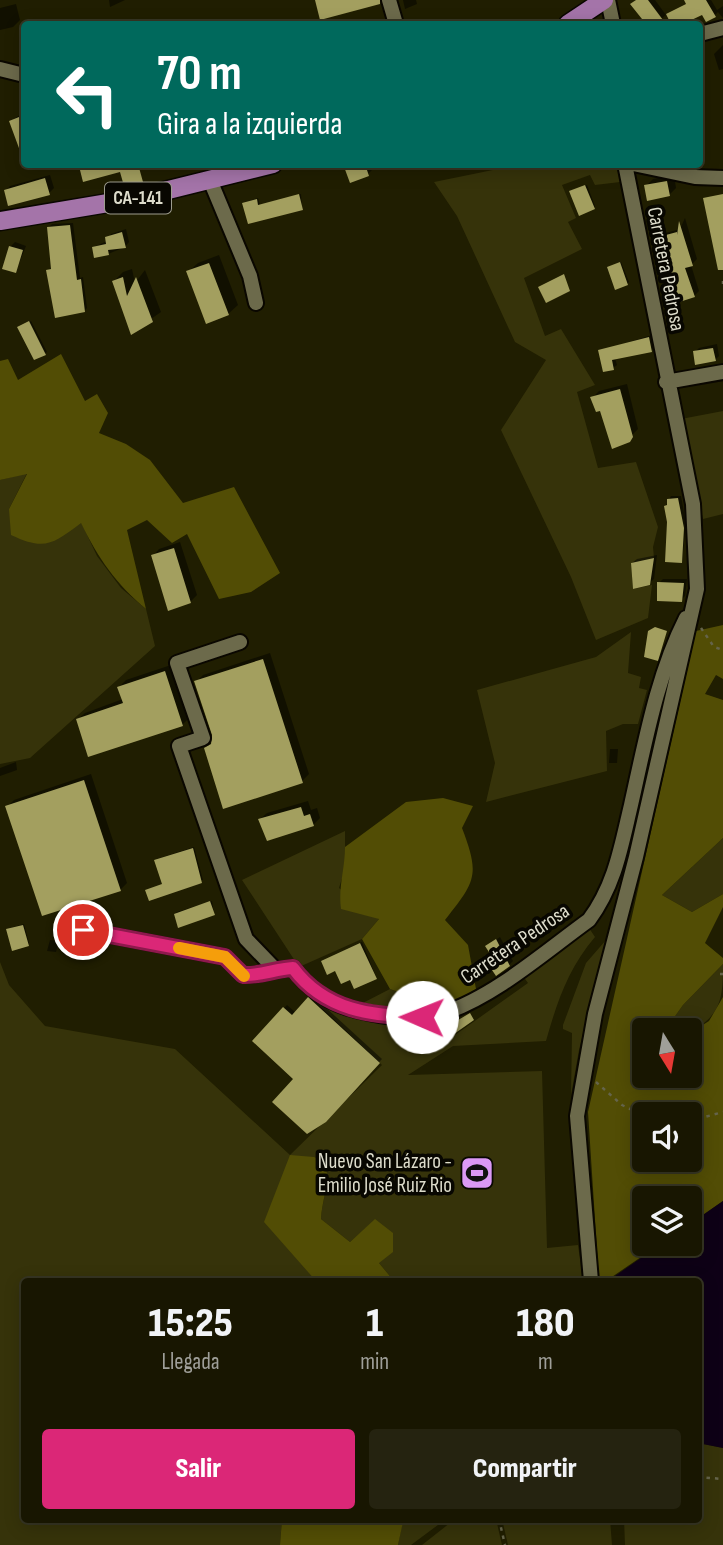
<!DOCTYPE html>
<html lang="es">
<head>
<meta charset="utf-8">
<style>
  :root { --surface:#181601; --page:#252310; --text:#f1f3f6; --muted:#9f9f99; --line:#363523; --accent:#db2777 }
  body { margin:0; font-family:"Sofia Sans Condensed",sans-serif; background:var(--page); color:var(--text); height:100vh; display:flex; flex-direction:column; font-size:26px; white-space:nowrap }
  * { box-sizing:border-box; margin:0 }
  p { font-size:23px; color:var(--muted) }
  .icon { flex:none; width:38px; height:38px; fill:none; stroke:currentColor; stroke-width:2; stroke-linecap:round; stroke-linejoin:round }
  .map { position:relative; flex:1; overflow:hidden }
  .drawer { position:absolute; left:21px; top:1278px; width:681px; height:245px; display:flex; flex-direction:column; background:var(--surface); border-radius:7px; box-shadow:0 4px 18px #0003,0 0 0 2px var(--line) }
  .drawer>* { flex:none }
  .banner { position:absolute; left:21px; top:21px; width:682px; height:147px; border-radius:7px; box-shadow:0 4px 18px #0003,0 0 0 2px var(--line); background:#00695c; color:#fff; overflow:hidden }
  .needle { width:46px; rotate:169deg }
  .controls { position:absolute; left:632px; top:1018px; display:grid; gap:14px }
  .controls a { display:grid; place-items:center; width:70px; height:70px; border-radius:7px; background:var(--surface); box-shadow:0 4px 18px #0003,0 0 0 2px var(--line); font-size:35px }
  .pin { position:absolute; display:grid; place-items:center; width:60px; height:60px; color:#fff; margin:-30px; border:4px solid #fff; border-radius:50%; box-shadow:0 2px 7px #0007 }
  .me { position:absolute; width:77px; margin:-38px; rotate:271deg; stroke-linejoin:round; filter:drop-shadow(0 0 5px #0008) }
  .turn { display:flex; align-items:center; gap:24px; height:147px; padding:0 21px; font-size:32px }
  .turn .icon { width:91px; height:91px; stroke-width:2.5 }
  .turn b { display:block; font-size:49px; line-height:60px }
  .eta { display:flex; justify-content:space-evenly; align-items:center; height:119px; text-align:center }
  .eta b { font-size:42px; font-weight:800; line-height:49px }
  .primary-button { display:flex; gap:14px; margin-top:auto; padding:14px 21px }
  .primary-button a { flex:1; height:80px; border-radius:7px; background:var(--accent); color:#fff; font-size:28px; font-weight:800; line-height:80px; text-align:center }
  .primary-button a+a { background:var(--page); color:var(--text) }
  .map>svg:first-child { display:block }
</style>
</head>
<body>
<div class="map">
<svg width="723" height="1545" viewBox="0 0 723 1545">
  <rect width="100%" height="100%" fill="#201e01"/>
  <!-- green -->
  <path fill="#36330a" d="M518 165H617L620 182 595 185 590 175 562 185 576 218 568 222 582 249 524 278 545 336 561 329 595 385 577 392 598 468 636 462 658 527 653 547 654 558 631 563 633 589 652 585 648 618 596 640 571 577 501 430 546 360 515 342 457 216 434 182Z
    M723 411V514L703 519 681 419Z
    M27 473 9 509 81 522 97 556 121 588 146 609 155 646 30 758 0 764V480Z
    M631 632 628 673 641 677 639 688 647 690 638 724H623L606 731 607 771 486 802 495 763 477 690 596 657Z
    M345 831V869L339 888 379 919 362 939 299 967 242 880Z
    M723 838V894L692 912 662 895Z
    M587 925 595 937C568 969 557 1002 546 1041L453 1046 408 1075 542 1071 547 1248 578 1245 583 1281H394L379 1263 375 1220 350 1242 321 1219C322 1198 331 1182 325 1162L309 1272 316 1281H24V1519H282L280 1545H0V962L9 985 45 1026 175 1049 290 1155 382 1065 307 994 339 1013 366 1018 442 1017 455 1035 528 983 520 972Z
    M606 940 579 1050 571 1095 572 1033 563 1029V1025L586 963Z
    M723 964C723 1000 721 1014 690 1033V1031H671L667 1027 683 1005Z
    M390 989 421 1000 431 1009 404 1014 355 1007Z
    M698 1443 723 1448V1545H625L624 1519H698Z
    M403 1519H446L411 1545H398Z
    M455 1519H496L502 1545H422Z
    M502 1519H610L612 1545H508Z"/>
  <!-- forest -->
  <path fill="#524d05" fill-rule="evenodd" d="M61 354 85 401 97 394 108 413 99 433 126 444 150 460 183 503 234 487 280 573 251 592 219 599 187 534 172 543 147 520 127 530 146 609C116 584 98 558 81 523 53 544 45 551 11 535L9 509 27 474 0 480V361L8 359 18 380Z
    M723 625V679L716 675 705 694 723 700V838L662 895 692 912 723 894V907L705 943 723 958V964L683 1005 668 1026 671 1031H644V1076H690V1033L709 1021 723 997V1201L690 1224V1199H644V1244H660L606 1281H599L588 1112 696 631ZM644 1115H690V1160H644Z
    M443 798 473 806 462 828C480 875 476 881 445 920L468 945 476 989 458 1003 431 1009 421 1000 390 989 362 939 379 919 341 909C338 887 345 869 345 847L406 802Z
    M290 1155 314 1157 325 1162C331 1182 322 1198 321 1219L350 1242 375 1219 393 1233V1252L379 1263 394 1281H316L264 1222Z
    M282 1519H306L316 1524 319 1519H403V1522L398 1545H280Z"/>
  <!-- water -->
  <path fill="#0e0016" d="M723 1201V1448L698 1443V1281H608L661 1244H690V1224Z"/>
  <!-- shadow -->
  <path fill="#0007" d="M109 0H125L110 7Z
    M403 0H416L417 4 405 9Z
    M637 0H655L666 15 655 24H642L645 21Z
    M687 0H711L717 10 723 6V18L718 12 715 15 703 12 673 24 668 14 688 3Z
    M16 4 20 20 13 27 0 30V8Z
    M64 21V24H48L50 23Z
    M723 45V69L719 70 714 54Z
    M24 48V60H22L21 50Z
    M24 112V158L11 121Z
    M345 164H370L372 170 368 174Z
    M50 175 54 188 49 193 6 191 10 186Z
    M674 175 676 188 669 195 646 186 653 179Z
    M587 185 595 206 594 208 573 190Z
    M301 194 302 208 249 222 246 202 258 198 260 205Z
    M685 218 697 259 691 265 699 291 694 296 668 291 675 285 668 257 653 240 658 235 680 229Z
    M73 223 80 278 83 277 87 308 84 311 48 270 53 267 49 227 52 224Z
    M126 229 129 242 125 247 108 254 94 247 107 241 111 234Z
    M15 242 26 246 16 271 10 247Z
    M219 255 238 305 228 314 188 272 198 263Z
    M621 262 629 282 627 284 611 266Z
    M132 269 135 283 145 270 161 312 132 332 114 281 123 272Z
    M31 321 47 352 45 353 21 326Z
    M652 335 654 348 651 351 615 358 617 365 613 368 600 351Z
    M717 344 719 356 715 360 695 352 699 348Z
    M627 384 638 429 631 436 592 398 599 391Z
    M671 496H681L686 524 682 561 666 506Z
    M180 542 197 595 190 602 153 556 159 549Z
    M657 555 654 579 649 583 632 563 637 559Z
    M663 579H687L685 596 681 600 659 583Z
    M270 653 309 774 302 781 206 748 214 740 196 682 203 675Z
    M171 665 189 718 182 725 78 719 85 713 123 699 119 687 126 680Z
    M610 749H618L617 763H609Z
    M16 762 17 770 0 776V768Z
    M91 774 127 883 120 890 7 807 14 800Z
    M308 801 311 810 317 808 320 818 313 825 260 819 267 813Z
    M194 847 203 880 163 884 157 859Z
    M212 901 214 913 176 914 177 912Z
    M24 924 29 943 28 945 10 928Z
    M500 937 513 961 509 965H500L491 943Z
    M50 940 59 941 56 952 47 951Z
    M362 942 376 977 336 969 324 960Z
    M312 995 382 1059 325 1120 295 1079 254 1041 287 1005 296 1013Z"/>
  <!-- building -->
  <path fill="#a39f5f" d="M315 0H380V4L320 20Z
    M636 0H648L663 20 658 24H646L630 4Z
    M684 0H706L716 17 706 22 702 15 683 24H671L666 14 686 4Z
    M24 115V159H23L9 121Z
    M100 164H138L143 182 124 186 120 172 83 182 80 170Z
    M343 164H365L369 176 350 183Z
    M45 178 50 195 8 206 4 190Z
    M667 181 670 196 647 201 644 185Z
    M585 185 595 209 579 216 569 191Z
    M299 194 303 210 248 224 242 203 257 199 258 205Z
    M723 194V270H718L703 198Z
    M679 221 693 266 685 268 695 297 670 305 666 290 674 288 667 259 657 262 651 239 677 232V235Z
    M70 225 77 280 81 279 85 312 55 318 46 270 51 269 47 227Z
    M122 232 126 248 108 250 109 255 94 258 92 247 106 244 105 237Z
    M9 246 23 250 16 273 2 269Z
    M620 262 628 285 615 290 607 267Z
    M209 263 229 315 206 324 186 271Z
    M564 274 570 291 546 303 538 287Z
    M123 277 127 296 136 277 153 322 131 335 112 281Z
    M29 321 46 355 34 360 17 327Z
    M649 337 652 352 612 360 614 370 603 372 598 350Z
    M713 348 716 361 695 365 693 351Z
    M620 389 633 437 630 442 612 449 600 411 596 412 590 397Z
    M678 498 684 528 682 563 665 562 667 522 664 506 667 505V499Z
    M174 548 191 603 168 611 151 555Z
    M654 558 650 585 633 589 631 563Z
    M657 582 684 583 682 602 657 601Z
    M655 627 667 631 658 661 644 657 648 631Z
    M263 659 303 783 223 809 204 748 211 744 212 735 194 681Z
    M165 671 183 726 88 757 76 719 123 703 117 687Z
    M84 780 121 891 42 916 5 806Z
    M301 807 304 816 310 814 314 826 267 841 258 819Z
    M193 848 202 883 149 901 145 890 162 884 154 860Z
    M210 901 215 915 178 928 174 914Z
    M23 925 29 946 12 951 6 929Z
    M496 939 510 966 496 976 492 970 498 966 485 946Z
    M360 943 377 979 354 989 350 980 341 984 335 971 327 975 321 961Z
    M308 997 380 1063 326 1122 307 1134 272 1102 293 1079 252 1041 283 1007 292 1015Z
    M470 1013 474 1020 454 1034 448 1026Z"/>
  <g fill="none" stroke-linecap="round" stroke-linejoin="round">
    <defs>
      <path id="minor" d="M389 0 396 24
        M608 0 613 24
        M700 34 723 28
        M0 69 24 75
        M633 164 695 177 723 178
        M210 180 250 276 256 303
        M666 382 723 372
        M240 642 177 663 203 738 179 746 246 939 275 969
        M83 930 225 957 243 975C260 976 275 969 293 968 313 995 337 1007 369 1013 392 1018 421 1020 444 1013 494 997 546 951 589 920 615 885 621 847 631 805 645 743 657 675 686 618
        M591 1281 577 1116 595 1014 636 857 697 589 693 504 625 164"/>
      <path id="major" d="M568 24 604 0
        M0 221 132 199 273 164"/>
    </defs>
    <!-- minor casing -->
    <use href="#minor" stroke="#0a0700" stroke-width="18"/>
    <!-- major casing -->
    <use href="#major" stroke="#0a0700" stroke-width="21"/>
    <!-- path -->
    <path stroke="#65644b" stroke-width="2.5" stroke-dasharray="3.5 5" stroke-linecap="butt" d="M723 281V284
      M701 628 714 647 723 650
      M720 974H723
      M596 1082 622 1105 644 1116
      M690 1121 723 1112
      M698 1477 723 1479
      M499 1519 505 1545"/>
    <!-- minor -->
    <use href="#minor" stroke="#6c6a4b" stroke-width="14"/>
    <!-- major -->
    <use href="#major" stroke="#a474a9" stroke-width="18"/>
  </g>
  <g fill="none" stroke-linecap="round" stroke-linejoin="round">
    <defs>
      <path id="route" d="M83 930 225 957 243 975C260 976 275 969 293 968 325 1011 372 1016 422 1017"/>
    </defs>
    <!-- route casing -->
    <use href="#route" stroke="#8e194d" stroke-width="18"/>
    <!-- route -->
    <use href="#route" stroke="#db2777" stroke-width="12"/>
    <!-- slow -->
    <path stroke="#f59e0b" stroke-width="12" d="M179 948 225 957 244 976"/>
  </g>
  <!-- icons -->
  <defs>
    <symbol id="stadium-square" viewBox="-11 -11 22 22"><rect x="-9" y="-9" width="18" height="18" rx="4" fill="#db99f5" stroke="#080701"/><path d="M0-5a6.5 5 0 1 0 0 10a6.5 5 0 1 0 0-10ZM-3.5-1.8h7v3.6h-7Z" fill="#111"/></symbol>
  </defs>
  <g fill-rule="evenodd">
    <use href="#stadium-square" x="458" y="1154" width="38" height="38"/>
  </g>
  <g text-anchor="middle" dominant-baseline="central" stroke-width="7" stroke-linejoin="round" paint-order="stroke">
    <!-- shield labels -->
    <rect fill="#080701" stroke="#9d9c8e" stroke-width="2" x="105" y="182.5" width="66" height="31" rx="5"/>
    <g font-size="19" font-weight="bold" fill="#dddccb">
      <text x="138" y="198">CA-141</text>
    </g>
    <!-- street labels -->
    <g font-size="21" fill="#dddccb" stroke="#080701">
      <text transform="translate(666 269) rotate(79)">Carretera Pedrosa</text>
      <text transform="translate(515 944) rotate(-34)">Carretera Pedrosa</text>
    </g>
    <!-- poi labels -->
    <g font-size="21" fill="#dddccb" stroke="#080701" text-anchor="end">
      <text x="452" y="1161">Nuevo San Lázaro -<tspan x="452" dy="24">Emilio José Ruiz Rio</tspan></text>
    </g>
  </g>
</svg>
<div class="controls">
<a><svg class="needle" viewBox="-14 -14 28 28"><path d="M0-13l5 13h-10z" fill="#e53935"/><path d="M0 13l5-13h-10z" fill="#9f9f99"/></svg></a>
<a><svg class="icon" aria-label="sound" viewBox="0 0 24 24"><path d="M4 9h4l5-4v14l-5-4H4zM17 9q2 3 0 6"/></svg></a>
<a><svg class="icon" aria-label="layers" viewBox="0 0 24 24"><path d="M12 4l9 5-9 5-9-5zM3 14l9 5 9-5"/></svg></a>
</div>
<div class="pin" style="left:83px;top:930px;background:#d93025"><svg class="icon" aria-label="arrive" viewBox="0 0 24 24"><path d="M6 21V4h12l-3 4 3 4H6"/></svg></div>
<svg class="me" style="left:422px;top:1017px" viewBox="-20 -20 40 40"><circle r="19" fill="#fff"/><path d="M0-13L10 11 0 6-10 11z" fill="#db2777"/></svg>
<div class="banner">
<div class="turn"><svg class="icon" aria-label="left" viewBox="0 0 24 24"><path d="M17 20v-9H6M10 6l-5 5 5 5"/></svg><div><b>70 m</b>Gira a la izquierda</div></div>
</div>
<section class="drawer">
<div class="eta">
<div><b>15:25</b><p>Llegada</p></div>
<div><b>1</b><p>min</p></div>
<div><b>180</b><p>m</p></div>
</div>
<div class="primary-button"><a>Salir</a><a>Compartir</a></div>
</section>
</div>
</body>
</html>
